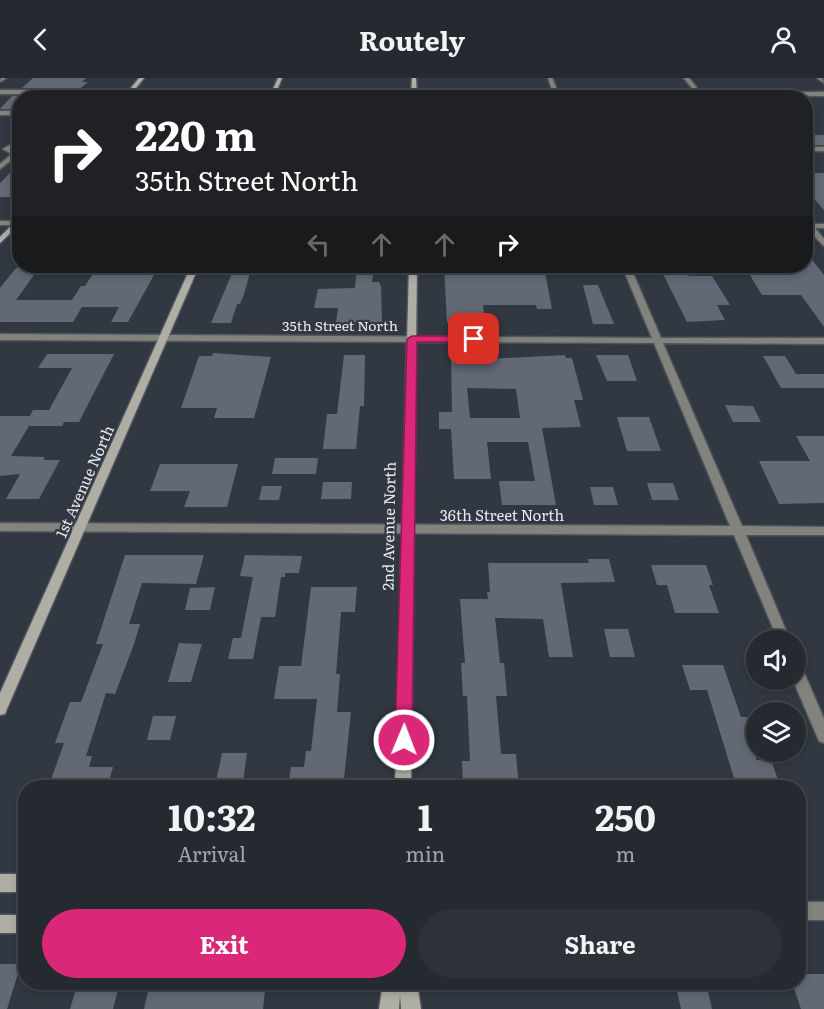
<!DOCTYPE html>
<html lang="en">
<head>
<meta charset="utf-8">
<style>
  :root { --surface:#252a31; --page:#2d3239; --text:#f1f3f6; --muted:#a3a7ab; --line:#42464d; --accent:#db2777 }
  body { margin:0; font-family:Literata,serif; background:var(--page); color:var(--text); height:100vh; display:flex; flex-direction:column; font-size:22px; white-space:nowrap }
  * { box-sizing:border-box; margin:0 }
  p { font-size:20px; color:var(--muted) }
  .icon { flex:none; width:33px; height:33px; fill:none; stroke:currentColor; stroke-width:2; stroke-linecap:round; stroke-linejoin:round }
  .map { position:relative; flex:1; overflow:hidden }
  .drawer { position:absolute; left:18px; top:702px; width:788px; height:210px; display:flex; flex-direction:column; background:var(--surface); border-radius:24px; box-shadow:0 3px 9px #0003,0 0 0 2px var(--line) }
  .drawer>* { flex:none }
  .top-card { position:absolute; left:12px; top:12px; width:801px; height:183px; border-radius:24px; box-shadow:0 3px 9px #0003,0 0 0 2px var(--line); background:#202124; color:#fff; overflow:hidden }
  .fabs { position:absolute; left:746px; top:552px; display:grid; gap:12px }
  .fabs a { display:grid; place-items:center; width:60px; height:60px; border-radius:50%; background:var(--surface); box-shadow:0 3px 9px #0003,0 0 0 2px var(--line); font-size:30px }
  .pin { position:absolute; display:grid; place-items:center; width:51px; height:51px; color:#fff; margin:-26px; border-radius:12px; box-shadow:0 3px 9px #0006 }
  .me { position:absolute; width:66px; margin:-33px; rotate:1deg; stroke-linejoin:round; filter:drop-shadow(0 0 4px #0008) }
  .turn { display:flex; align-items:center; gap:21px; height:126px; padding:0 24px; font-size:27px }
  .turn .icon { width:78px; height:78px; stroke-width:2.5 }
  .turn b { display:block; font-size:42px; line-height:51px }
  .lanes { display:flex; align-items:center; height:57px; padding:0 24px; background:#0003; justify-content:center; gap:30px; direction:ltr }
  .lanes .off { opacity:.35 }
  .eta { display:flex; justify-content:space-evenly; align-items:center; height:102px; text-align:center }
  .eta b { font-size:36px; font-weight:700; line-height:42px }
  .cta { display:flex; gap:12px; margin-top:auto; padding:12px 24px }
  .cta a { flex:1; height:69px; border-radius:36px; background:var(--accent); color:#fff; font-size:24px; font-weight:700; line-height:69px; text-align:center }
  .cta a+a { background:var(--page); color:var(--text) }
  header { display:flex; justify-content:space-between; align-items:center; height:78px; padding:0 24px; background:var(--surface); font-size:27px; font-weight:700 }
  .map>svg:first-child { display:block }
</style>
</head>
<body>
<header><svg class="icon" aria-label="back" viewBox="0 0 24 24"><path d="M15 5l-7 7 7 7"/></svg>Routely<svg class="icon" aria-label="person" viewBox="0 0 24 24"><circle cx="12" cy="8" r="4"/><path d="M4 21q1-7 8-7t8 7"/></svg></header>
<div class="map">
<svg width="824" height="931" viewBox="0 0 824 931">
  <rect width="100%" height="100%" fill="#313841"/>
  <!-- building -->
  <path fill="#626974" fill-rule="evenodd" d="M33 0H86L82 4H88L81 10H22Z
    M12 18H73L20 20V31H0Z
    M806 57H824V67H806Z
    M20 85V111L12 119H0V105Z
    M806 95H824V132L806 112Z
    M806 174 824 197V249L801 217H762L748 194H783L778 188H806Z
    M98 188H159L128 244H111L119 229H82L73 244H0V210L16 190H39L16 222H72L81 208H85Z
    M235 188H252L244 216 240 226H237L231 245H211Z
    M357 188H374L372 204H379L381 208 382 245H336L338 230H314L318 211 355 210Z
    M444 188H465L466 197H504L503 193 545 194 552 231H537L536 227H483L485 242H477V245H447Z
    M663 188H683L689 198H712L730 227H717L725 242 687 244 662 194H666Z
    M583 207H598L614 246H593Z
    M213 275 271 279 254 340H214L217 330H181L199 278H212Z
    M47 276H114L79 344H64L62 348H29L11 378 45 379 43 382H60L39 421H6L20 396 0 398V338H30L33 332H49L72 290H38Z
    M344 277H365L364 328H360L356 371H323L327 336H337Z
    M451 277H485L486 281 565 277 566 280H572L583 322H574L581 349 542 350 556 427H502L499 403H535L528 364H487L491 401H454L451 351H439V334H452ZM467 310 516 311 520 340H470Z
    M596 277H628L637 303H607Z
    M763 278H785L796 296H824V310H781Z
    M725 327 753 328 761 344H733Z
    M617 339H649L661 373H627Z
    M796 358H824V425L779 426 759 383H810Z
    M275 380H318L316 396H272Z
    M160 386H238L227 429H184L190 413H150Z
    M323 404H352L351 421H321Z
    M647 405H673L679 422H652Z
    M262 408H282L279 422H259Z
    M590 409H613L618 427H594Z
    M125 477H204L196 506 142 505 129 546H140L134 566 115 616 106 615 86 678H92L89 689H113L107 710H48L64 665H55L70 624H81L103 566H96Z
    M245 477 302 478 299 495H285V499H281L275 539H261L253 581H228L233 560H241L253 499 240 498Z
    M588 481H609L615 504 561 505 573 579H549L543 541 495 540 500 585H504L507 618H496L501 676H516L519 710H463L462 683H470L467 618H463L461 585H465L460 521H488L487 514H490L488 485H589Z
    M651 487H706L713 507H709L719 535H675L667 507H657Z
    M215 509 210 532H185L190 510Z
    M311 509H357L355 534H341L336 596H340L337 634H351L343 710H288L291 689H304L306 673H311L317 621H274L279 588H301Z
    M604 551H628L635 579H610Z
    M179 565 202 566 191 604H168Z
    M682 587H723L741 639H749L756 657V682H771L781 710H737L707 612H690Z
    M153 638H176L170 662H147Z
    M222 675H247L243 704H216Z
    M0 886H21L7 931H0Z
    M798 896H824V931H801L792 904H798Z
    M78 904H120L113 931H70Z
    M150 904H266L263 931H144Z
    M675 904H706L712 931H681Z"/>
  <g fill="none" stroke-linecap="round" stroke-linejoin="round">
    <defs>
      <path id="street" d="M6 0 0 4 1 0Z
        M548 0H552L558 14H695L684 0H689L700 14H824V18L702 17 704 20H699L697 17H559L560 20H555L554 17 0 16V12L553 14Z
        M817 0H822L824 5Z
        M0 33H20V37H0Z
        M20 61V66L10 71 15 73 20 70V75L0 91V86L12 76 3 71Z
        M806 69H824V73H806Z
        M806 142 811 146H824V150H815L824 161V168L806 150Z
        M0 143H20V147H0Z
        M622 188H630L661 260H824V266L663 265 742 448 824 449V457H746L790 562H778L734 457 0 453V445L730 448 654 265 0 262V256L652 260Z
        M795 583 800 585 824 641V665L819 663 793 602H795Z
        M798 824H824V842H798Z"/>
      <path id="secondary" d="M139 0H144L128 20H123Z
        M278 0H282L274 20H269Z
        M412 0H416L417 20H411Z
        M20 139V146L0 165V159Z
        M191 188H199L7 631 5 636 0 637V615Z
        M409 188H417L411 710H395Z
        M0 796H26V814H0Z
        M0 837H26V855H0Z
        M383 904H417L421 931H401L400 917 399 931H379Z"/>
    </defs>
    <!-- street casing -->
    <use href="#street" stroke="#4e555d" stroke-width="3"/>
    <!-- secondary casing -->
    <use href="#secondary" stroke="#4e555d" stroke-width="3"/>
    <!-- street -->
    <use href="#street" fill="#83837d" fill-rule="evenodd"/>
    <!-- secondary -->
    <use href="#secondary" fill="#aeaea5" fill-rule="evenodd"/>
  </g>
  <!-- route -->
  <path fill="#db2777" stroke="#8e194d" stroke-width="1.5" d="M474 258 477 259V264H417L412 662 410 668 404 670 398 668 395 662 407 261 412 258Z"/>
  <g text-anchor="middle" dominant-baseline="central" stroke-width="4.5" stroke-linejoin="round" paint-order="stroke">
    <!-- far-street labels -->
    <g font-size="14" fill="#e7ebf1" stroke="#313841">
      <text x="340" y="247">35th Street North</text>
    </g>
    <!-- street labels -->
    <g font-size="15" fill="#e7ebf1" stroke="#313841">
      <text transform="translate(84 403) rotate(-66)">1st Avenue North</text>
      <text x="502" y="436">36th Street North</text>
      <text transform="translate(388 448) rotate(-89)">2nd Avenue North</text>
    </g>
  </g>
</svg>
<div class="fabs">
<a><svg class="icon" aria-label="sound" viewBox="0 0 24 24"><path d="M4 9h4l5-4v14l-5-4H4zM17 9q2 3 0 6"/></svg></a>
<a><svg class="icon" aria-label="layers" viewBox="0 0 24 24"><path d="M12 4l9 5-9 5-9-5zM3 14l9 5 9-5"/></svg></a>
</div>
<div class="pin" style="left:474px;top:261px;background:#d93025"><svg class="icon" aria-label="arrive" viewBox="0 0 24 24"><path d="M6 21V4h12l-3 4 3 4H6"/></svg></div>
<svg class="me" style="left:404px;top:662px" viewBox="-20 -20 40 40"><circle r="17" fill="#db2777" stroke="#fff" stroke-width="3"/><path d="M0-11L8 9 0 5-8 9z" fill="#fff"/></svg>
<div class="top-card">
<div class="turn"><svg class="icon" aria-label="right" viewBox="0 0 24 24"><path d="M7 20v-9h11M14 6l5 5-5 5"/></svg><div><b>220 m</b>35th Street North</div></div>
<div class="lanes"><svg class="icon off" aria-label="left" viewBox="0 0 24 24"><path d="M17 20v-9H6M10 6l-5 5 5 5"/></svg><svg class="icon off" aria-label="ahead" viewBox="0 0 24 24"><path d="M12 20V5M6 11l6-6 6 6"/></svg><svg class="icon off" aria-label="ahead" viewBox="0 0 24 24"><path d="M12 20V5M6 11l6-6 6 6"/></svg><svg class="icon" aria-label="right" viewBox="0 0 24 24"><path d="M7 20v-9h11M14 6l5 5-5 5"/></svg></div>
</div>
<section class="drawer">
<div class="eta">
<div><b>10:32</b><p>Arrival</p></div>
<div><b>1</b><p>min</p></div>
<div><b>250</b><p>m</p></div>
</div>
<div class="cta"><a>Exit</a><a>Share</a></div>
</section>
</div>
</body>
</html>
